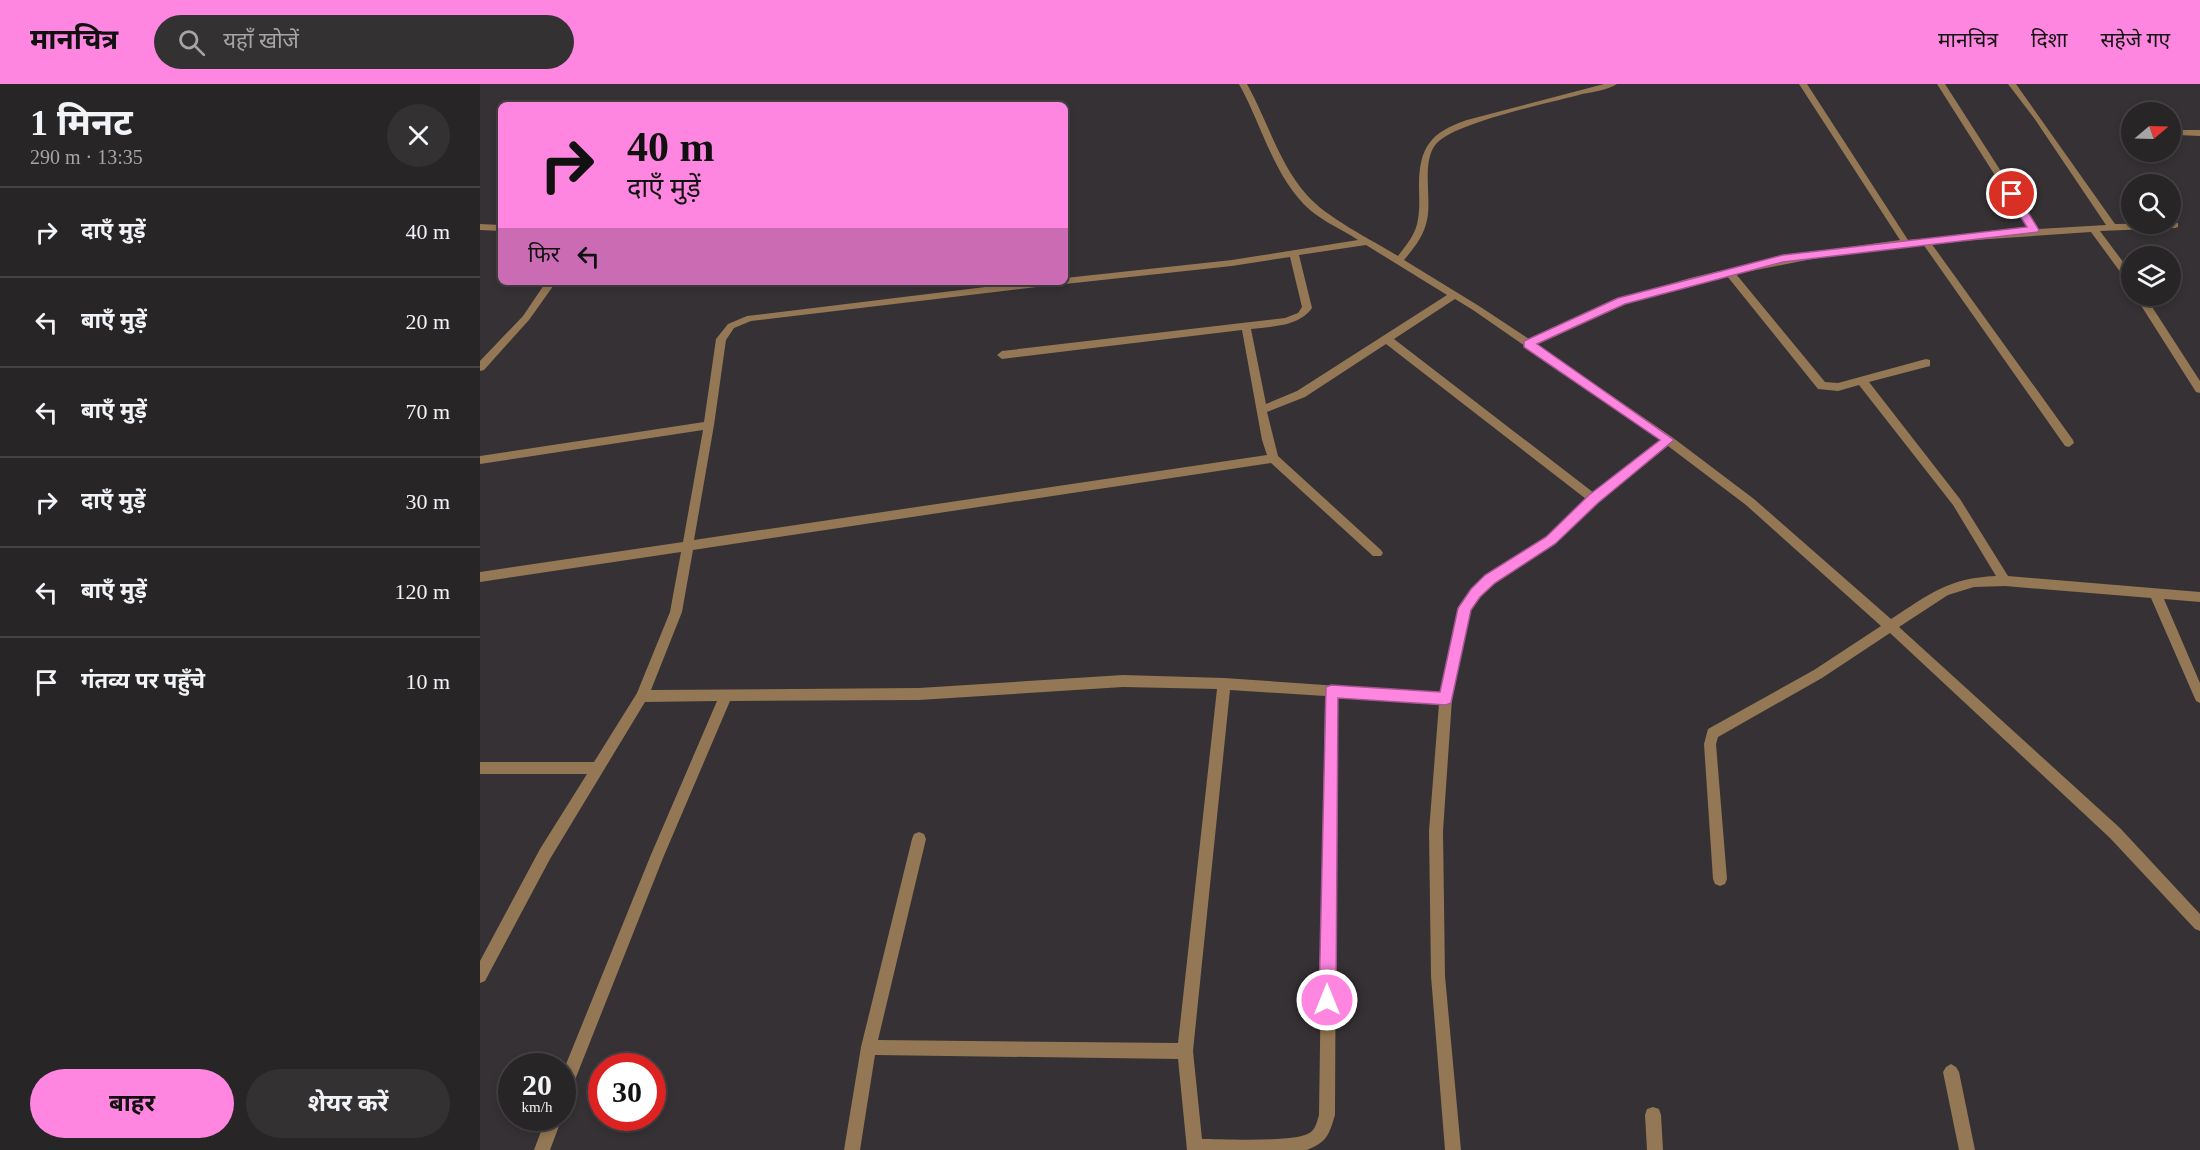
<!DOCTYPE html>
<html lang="hi">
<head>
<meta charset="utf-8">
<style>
  :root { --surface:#282527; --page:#343133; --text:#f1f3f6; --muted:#a5a5a7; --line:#444244; --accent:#fe86e1 }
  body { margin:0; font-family:"Times New Roman","Noto Sans Devanagari",serif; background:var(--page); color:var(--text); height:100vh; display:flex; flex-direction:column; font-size:22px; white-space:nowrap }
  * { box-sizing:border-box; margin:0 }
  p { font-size:20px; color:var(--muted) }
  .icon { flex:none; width:33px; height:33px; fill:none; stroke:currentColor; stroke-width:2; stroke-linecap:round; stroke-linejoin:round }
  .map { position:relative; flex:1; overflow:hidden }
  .side { display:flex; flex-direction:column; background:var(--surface); width:480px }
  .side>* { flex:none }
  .hud { position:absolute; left:18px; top:18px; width:570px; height:183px; border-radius:9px; box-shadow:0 3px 9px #0003,0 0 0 2px var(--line); background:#fe86e1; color:#111; overflow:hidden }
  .needle { width:39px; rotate:71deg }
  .buttons { position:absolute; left:1641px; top:18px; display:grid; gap:12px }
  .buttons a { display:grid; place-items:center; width:60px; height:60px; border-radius:50%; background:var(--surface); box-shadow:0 3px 9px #0003,0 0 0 2px var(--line); font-size:30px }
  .speed { position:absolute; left:18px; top:969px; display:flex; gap:12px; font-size:30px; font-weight:700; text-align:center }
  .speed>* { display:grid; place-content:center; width:78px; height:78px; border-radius:50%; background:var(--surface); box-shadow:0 3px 9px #0003,0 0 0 2px var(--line); line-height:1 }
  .speed small { font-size:15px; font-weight:400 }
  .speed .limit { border:9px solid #d22; background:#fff; color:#111 }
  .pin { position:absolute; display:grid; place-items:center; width:51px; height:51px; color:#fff; margin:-26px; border:3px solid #fff; border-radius:50%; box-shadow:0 2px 6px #0007 }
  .me { position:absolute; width:66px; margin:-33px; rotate:0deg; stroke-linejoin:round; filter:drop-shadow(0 0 4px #0008) }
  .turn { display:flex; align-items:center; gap:21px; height:126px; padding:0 30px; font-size:27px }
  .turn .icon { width:78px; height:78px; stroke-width:2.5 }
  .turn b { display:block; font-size:42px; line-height:51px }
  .then { display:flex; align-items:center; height:57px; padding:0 30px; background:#0003; gap:12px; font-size:22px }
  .round { display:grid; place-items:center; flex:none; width:63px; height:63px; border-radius:32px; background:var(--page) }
  .summary { display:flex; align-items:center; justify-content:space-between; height:102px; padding:0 30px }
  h1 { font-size:36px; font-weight:700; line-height:45px }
  .button { display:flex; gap:12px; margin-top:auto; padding:12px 30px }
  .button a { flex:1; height:69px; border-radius:36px; background:var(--accent); color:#111; font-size:24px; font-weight:700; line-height:69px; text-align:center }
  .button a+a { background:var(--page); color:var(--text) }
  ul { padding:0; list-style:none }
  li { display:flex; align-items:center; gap:18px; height:90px; padding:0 30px; border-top:2px solid var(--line) }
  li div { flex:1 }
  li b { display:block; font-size:22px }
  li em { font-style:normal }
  header { display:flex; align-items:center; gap:36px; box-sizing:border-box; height:84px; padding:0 30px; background:var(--accent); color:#111 }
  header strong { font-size:28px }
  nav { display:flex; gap:33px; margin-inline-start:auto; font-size:21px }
  .search { width:420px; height:54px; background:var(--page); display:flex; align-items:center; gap:15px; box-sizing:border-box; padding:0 21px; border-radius:33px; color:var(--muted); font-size:22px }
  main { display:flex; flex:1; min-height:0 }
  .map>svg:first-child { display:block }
</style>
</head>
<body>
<header>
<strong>मानचित्र</strong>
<div class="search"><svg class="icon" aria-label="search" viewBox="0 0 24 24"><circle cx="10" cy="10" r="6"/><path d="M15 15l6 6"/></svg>यहाँ खोजें</div>
<nav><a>मानचित्र</a><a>दिशा</a><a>सहेजे गए</a></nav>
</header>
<main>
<section class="side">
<div class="summary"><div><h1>1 मिनट</h1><p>290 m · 13:35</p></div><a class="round"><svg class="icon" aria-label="close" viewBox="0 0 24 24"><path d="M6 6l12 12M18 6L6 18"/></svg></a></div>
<ul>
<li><svg class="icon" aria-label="right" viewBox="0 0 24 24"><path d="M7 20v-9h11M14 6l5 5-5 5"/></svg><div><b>दाएँ मुड़ें</b></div><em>40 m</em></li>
<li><svg class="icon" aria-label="left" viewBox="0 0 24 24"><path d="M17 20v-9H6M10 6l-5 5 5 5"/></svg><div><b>बाएँ मुड़ें</b></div><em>20 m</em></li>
<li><svg class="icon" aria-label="left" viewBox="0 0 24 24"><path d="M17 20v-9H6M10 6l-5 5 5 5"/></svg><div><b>बाएँ मुड़ें</b></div><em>70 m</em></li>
<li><svg class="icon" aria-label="right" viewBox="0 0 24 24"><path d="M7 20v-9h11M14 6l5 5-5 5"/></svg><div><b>दाएँ मुड़ें</b></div><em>30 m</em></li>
<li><svg class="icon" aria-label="left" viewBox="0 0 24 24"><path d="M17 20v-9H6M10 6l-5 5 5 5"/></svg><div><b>बाएँ मुड़ें</b></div><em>120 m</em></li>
<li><svg class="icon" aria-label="arrive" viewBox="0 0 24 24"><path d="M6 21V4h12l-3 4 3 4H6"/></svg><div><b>गंतव्य पर पहुँचे</b></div><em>10 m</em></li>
</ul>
<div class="button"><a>बाहर</a><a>शेयर करें</a></div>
</section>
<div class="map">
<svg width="1720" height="1066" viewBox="0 0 1720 1066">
  <rect width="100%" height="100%" fill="#353134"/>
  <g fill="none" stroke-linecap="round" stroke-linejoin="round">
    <!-- street -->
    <path fill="#947754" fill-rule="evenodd" d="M759 0H767C787 36 799 79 826 110 845 133 892 156 918 172 927 160 936 150 938 135 940 124 939 113 939 102 939 63 951 48 987 36L1124 0H1137C1128 6 1113 8 1102 10 1071 19 975 38 956 60 941 78 952 115 947 136 944 152 934 164 924 176L999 222 1049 255 1127 219 1210 194 1278 178 1347 166 1420 156 1319 0H1327L1428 156 1549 145 1457 0H1465L1558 145 1626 141 1554 34 1528 0H1536L1635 140 1698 139V143L1695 144 1620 147 1652 190V201L1649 200 1611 148 1451 159 1593 356 1594 359 1589 363 1585 362 1443 160 1347 172 1256 190 1345 298 1358 299 1446 275 1450 276V282L1389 298 1480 415 1528 492 1720 508V518L1684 515 1720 599V619L1716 617 1671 514 1525 502 1494 503 1468 511 1419 543 1640 744 1720 830V847L1715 845 1630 754 1410 549 1342 594 1238 653 1236 660 1247 795 1245 800 1240 802 1235 800 1233 795 1224 660 1228 645 1334 586 1401 542 1266 421 1188 362 1118 418 1074 460 1014 497 990 526 972 615 963 747 965 892 981 1066H965L951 892 949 747 959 620 857 613 855 1031C849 1051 847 1058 827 1066H707L698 975 395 971 380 1066H364L381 963 432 755 434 750 439 748 444 750 446 755 398 956 698 959 737 605 643 603 439 616 250 617 183 774 87 1016 82 1019V990L170 773 237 617 165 618 70 775 5 897 0 899V877L60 765 107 690H0V678H114L157 609 190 528 201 468 0 498V488L203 458 223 346 0 380V372L224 338 236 255 248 240 267 232 547 198H579L574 201 271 237 254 244 246 256 234 341 214 456 787 371 782 356 762 246 522 275 517 271 522 267 805 234 818 229 822 223 810 173 752 182 585 200 581 198H585V194L752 176 878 156C863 146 844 138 830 126 794 94 782 41 759 0ZM886 161 967 211 817 307 786 320 771 245C793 242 818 243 832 224L819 171ZM1247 192 1338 305 1358 307 1379 301 1473 421 1516 492C1468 494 1450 510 1411 535L1274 415 1192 353 1056 260 1134 223 1211 201ZM975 215 993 226 1180 356 1114 409 914 255ZM906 260 1106 415 1066 454 1006 491 980 520 961 609 744 594 643 591 439 604 171 606 202 528 213 466 791 379 893 472H901L903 469 901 466 798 372 787 328 825 313ZM750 606 845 612 839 1031C837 1037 836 1044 831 1048 818 1059 742 1055 722 1055L713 967Z
      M1700 46H1720V52L1697 51 1696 49Z
      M0 140 21 141V147L0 146Z
      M66 198H76L49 236 4 286 0 287V277L43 232Z
      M1655 212H1665L1720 297V309L1716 308Z
      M1471 980 1476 983 1479 988 1495 1066H1479L1463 988 1466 983Z
      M1173 1023 1179 1025 1181 1031 1183 1066H1167L1165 1031 1167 1025Z
      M66 1034H82L70 1066H54Z"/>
  </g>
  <!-- route -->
  <path fill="#fe86e1" stroke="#a55792" stroke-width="1.5" d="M1528 107H1535L1559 146 1558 148 1303 178 1145 220 1057 260 1194 356 1118 419 1075 460 1015 499 1000 513 991 526 971 619 966 621 858 614 856 916 853 922 847 924 841 922 839 916 846 603 851 601 960 608 978 524 991 505 1005 491 1066 453 1109 411 1180 356 1044 263V257L1138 214 1303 171 1547 143 1526 110Z"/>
</svg>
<div class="buttons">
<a><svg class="needle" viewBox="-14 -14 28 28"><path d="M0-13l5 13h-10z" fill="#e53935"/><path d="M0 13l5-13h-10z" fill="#a5a5a7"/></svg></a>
<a><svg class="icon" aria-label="search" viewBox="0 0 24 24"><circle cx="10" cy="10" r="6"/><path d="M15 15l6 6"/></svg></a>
<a><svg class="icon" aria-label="layers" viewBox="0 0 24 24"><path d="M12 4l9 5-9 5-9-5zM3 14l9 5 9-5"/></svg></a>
</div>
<div class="speed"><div>20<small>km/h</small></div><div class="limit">30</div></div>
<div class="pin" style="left:1532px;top:110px;background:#d93025"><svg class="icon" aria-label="arrive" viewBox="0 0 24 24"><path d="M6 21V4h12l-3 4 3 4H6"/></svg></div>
<svg class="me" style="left:847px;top:916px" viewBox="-20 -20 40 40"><circle r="17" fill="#fe86e1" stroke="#fff" stroke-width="3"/><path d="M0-11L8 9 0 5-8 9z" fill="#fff"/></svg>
<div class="hud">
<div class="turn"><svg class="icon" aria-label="right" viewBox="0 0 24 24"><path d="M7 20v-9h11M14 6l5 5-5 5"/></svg><div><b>40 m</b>दाएँ मुड़ें</div></div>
<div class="then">फिर<svg class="icon" aria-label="left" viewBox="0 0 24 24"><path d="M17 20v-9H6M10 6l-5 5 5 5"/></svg></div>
</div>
</div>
</main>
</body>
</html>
